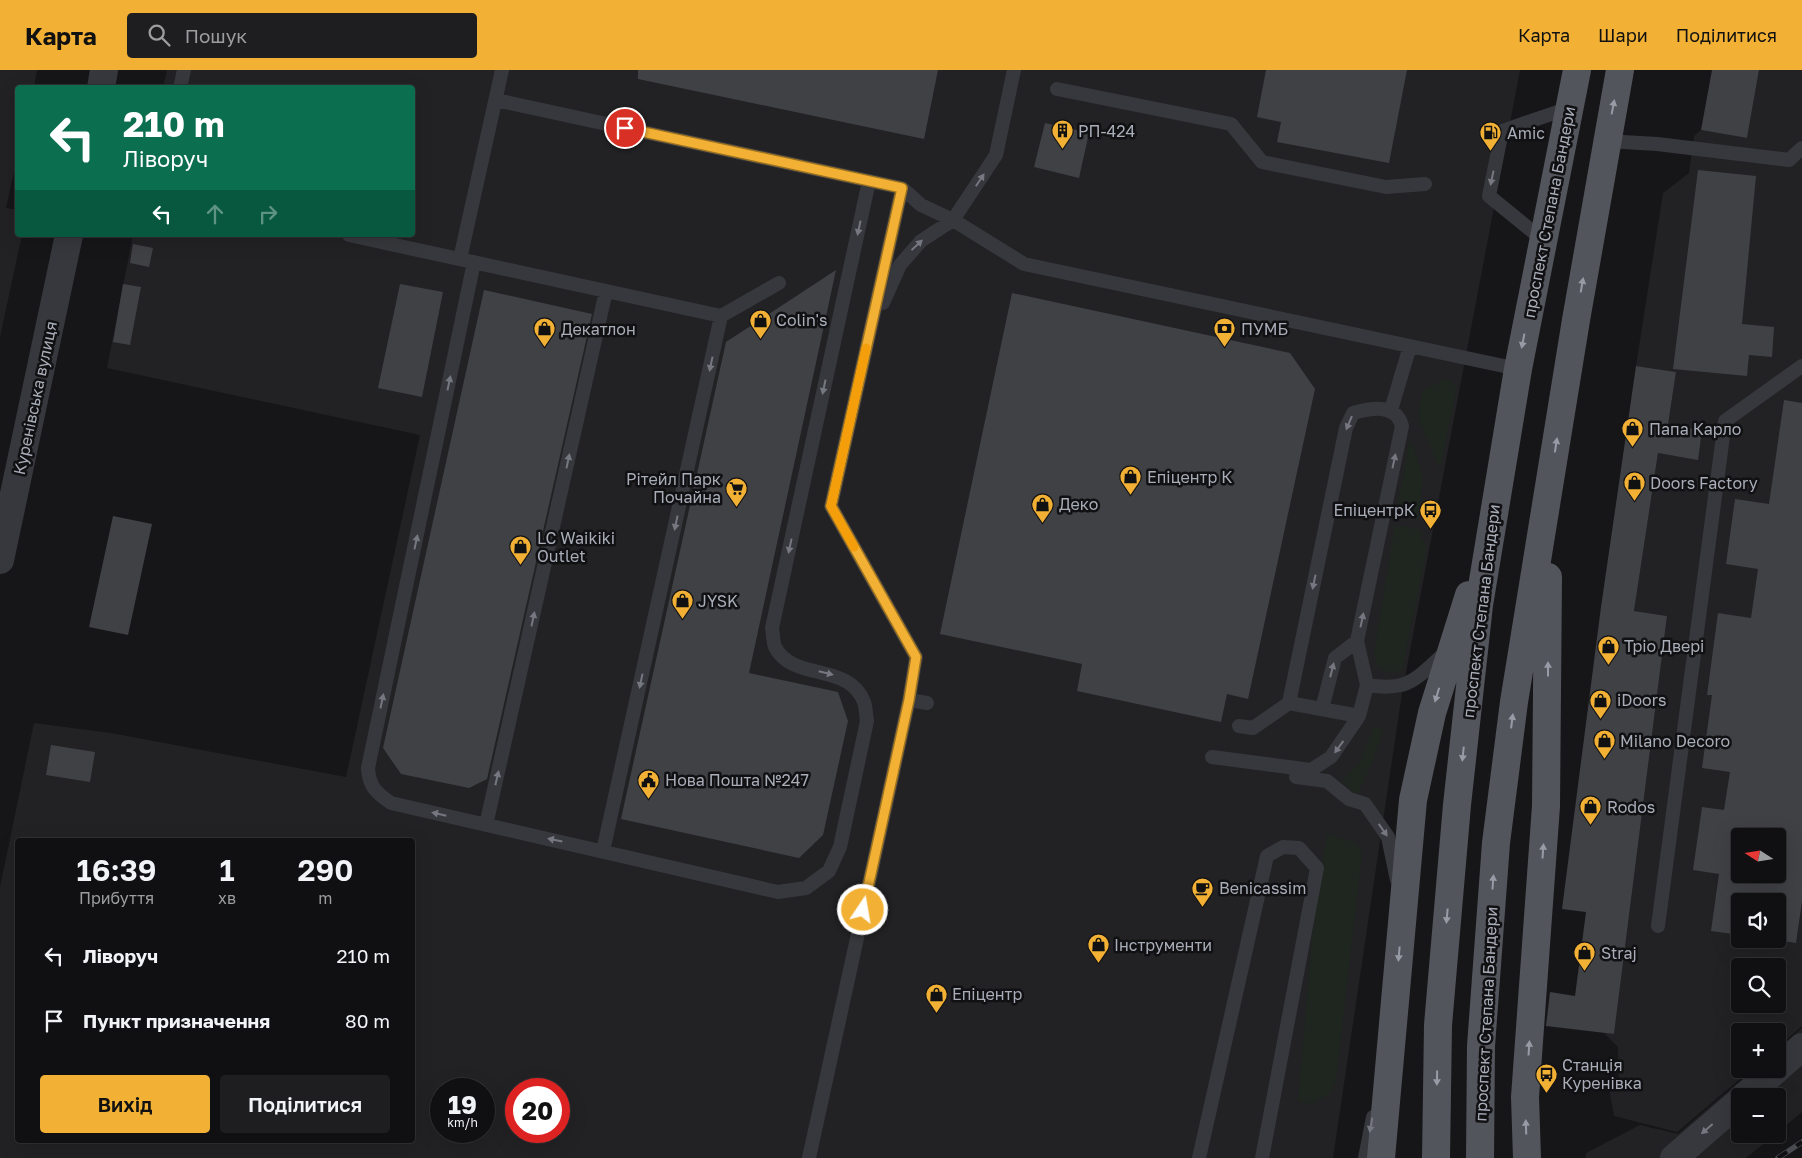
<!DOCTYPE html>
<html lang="uk">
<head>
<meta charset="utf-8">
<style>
  :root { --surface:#101012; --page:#1e1e20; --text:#f1f3f6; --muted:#9c9d9f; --line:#303032; --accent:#f2b134 }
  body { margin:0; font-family:"Golos Text",sans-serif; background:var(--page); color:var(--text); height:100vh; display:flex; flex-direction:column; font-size:19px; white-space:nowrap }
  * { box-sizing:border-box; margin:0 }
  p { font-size:16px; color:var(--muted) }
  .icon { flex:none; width:28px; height:28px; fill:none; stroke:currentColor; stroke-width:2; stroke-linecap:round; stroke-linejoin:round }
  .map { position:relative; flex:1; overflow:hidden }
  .side { position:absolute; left:15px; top:768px; width:400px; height:305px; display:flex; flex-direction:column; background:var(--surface); border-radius:5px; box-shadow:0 5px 20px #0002,0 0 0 1px var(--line) }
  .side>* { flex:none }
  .top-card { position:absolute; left:15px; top:15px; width:400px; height:152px; border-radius:5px; box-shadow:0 5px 20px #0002,0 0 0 1px var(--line); background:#0b6e4f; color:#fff; overflow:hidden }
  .needle { width:32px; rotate:282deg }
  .buttons { position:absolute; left:1731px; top:758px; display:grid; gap:10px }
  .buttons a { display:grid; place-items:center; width:55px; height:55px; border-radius:5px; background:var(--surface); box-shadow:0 5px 20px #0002,0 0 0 1px var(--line); font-size:25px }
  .speed { position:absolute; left:430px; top:1008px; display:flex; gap:10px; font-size:25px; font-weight:700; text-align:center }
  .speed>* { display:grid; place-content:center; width:65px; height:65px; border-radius:50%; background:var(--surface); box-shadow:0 5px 20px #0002,0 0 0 1px var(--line); line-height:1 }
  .speed small { font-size:12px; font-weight:400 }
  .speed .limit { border:8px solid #d22; background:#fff; color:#111 }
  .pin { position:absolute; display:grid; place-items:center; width:42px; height:42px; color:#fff; margin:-21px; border:2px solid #fff; border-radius:50%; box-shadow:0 1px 5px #0007 }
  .me { position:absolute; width:55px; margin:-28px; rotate:12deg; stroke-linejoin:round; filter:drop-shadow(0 0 4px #0008) }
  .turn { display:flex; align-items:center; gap:18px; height:105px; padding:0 25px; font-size:22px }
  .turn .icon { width:65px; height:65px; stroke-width:2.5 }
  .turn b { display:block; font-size:35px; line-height:42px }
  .lanes { display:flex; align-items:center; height:48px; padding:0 25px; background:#0003; justify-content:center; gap:25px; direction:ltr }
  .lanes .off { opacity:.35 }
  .eta { display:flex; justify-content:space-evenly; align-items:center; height:85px; text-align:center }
  .eta b { font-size:30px; font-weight:600; line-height:35px }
  .action { display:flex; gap:10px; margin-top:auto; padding:10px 25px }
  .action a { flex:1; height:58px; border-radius:5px; background:var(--accent); color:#111; font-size:20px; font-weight:600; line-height:58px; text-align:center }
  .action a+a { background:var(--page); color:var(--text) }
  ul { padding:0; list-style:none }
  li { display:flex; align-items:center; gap:15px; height:65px; padding:0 25px }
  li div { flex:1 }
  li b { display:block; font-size:19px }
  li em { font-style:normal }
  header { display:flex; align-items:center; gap:30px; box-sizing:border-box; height:70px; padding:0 25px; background:var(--accent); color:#111 }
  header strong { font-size:24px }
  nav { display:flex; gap:28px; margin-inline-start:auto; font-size:18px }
  .search { width:350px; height:45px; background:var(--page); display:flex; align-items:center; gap:12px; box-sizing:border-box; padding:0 18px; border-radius:5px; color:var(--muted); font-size:19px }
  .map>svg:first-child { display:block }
</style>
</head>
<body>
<header>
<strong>Карта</strong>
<div class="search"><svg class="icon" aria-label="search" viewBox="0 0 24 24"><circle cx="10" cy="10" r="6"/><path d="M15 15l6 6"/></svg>Пошук</div>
<nav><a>Карта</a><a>Шари</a><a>Поділитися</a></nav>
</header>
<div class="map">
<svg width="1802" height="1088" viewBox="0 0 1802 1088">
  <rect width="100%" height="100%" fill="#161618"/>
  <!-- built -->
  <path fill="#222225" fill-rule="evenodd" d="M0 0H37L34 17 18 18 17 88 6 138 17 140 18 165H22L0 267Z
    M167 0H1520L1402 623 1333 1088H0V817L34 653 111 663 346 707 420 365 107 298 133 165H412V18L163 17ZM18 770H412V1070H18ZM441 1019H484V1061H441ZM516 1019H559V1061H516Z
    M1759 0H1802V956L1778 977V961H1740V999H1752L1677 1062 1614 1046 1609 1018 1619 1017 1618 977 1604 963 1614 964 1667 546 1634 541 1658 383 1698 389 1668 355 1676 302 1636 296 1663 123 1689 103 1694 66 1701 60 1747 68ZM1740 766H1778V804H1740ZM1740 831H1778V869H1740ZM1740 896H1778V934H1740Z
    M1802 958V1042L1778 1062V1026H1740V1064H1776L1746 1088H1586V1083L1640 1055 1678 1064 1754 999H1778V979Z"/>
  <!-- green -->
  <path fill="#1e261f" d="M1446 309 1457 317 1440 399 1418 348 1422 321Z
    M1410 367 1423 407 1418 449 1396 445Z
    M1395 455 1421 460V467L1427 477 1402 600 1391 603 1378 597 1374 583Z
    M1374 656 1384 659 1373 690 1357 726 1342 711 1361 690Z
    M1327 763 1356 773 1362 784 1336 1010 1330 1024 1310 1034 1298 1032 1313 857Z"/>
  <!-- building -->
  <path fill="#404145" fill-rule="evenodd" d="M638 0H938L924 69 638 9Z
    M1266 0H1407L1389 93 1277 72 1281 52 1257 47Z
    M1712 0H1759L1747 68 1701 60Z
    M1045 53 1089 63 1079 108 1034 97Z
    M1698 100 1756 106 1742 254 1774 257 1772 287 1749 285 1747 306 1673 299Z
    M133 174 153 178 149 197 130 193Z
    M836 200 749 603 838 622 848 651 823 765 799 788 621 749 726 272Z
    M123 214 141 217 130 275 113 272Z
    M400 214 443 222 422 327 378 318Z
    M484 220 592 244 487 709 469 718 401 704 383 678Z
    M1012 223 1290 283 1315 319 1248 629 1227 624 1221 652 1077 621 1082 594 940 564Z
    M1636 296 1676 302 1668 355 1702 360 1698 390 1658 383 1634 541 1667 546 1614 964 1546 956 1550 922 1575 926 1586 842 1562 839 1601 537Z
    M1784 330 1802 333V831L1796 873 1778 870V831H1740V865L1711 861 1719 804 1693 800 1702 737 1724 740 1730 702 1702 698 1712 625H1707L1718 543 1751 548 1758 499 1726 494 1735 429 1769 434ZM1740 766H1778V804H1740Z
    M113 446 152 454 128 565 89 557Z
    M51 675 95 682 90 712 46 705Z"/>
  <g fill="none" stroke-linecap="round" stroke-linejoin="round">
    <!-- service -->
    <path stroke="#37383d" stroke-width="14" d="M180 18 184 0
      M1057 19 1231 54 1262 92 1386 117 1425 114
      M496 30 902 118 921 135 953 150 1024 194 1518 299
      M1606 71 1657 74 1789 90 1802 78
      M349 165 721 246 779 213
      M1543 170 1489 126 1502 61 1569 38
      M460 189 502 0
      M474 192 368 698C369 716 376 723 391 733L778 822 806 818 829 801 840 777 867 651C866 645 866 637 864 632 849 592 793 612 775 577 773 572 773 564 772 558L869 111
      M883 233 900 195 921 171 953 150 996 85 1014 0
      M1391 340 1410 276
      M1367 615C1411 622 1416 608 1447 581
      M909 630 927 633
      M1289 633 1359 646
      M1322 639 1335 588 1357 571
      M1212 687 1311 700 1331 687 1359 646 1367 615 1357 571 1402 356C1396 333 1371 338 1353 343L1346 358 1289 633 1253 658 1239 656
      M1296 707 1327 711 1349 729 1365 734 1388 767 1397 810
      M486 755 606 221
      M603 781 721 246
      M1658 856 1725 351 1802 296
      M809 1088 909 630 916 587 831 436 902 118
      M1199 1088 1267 786 1283 777 1299 778 1317 798 1262 1088
      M1365 1088 1373 1047"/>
    <!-- minor -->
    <path stroke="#37383d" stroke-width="28" d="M101 18 104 0
      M0 490 69 165
      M1778 998 1802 977
      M1745 1026 1777 999
      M1674 1088 1740 1031"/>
    <!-- primary -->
    <path stroke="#53555c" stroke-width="28" d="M1381 1088 1413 730 1432 643 1469 525
      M1436 1088 1438 955 1457 735 1479 535 1518 299 1577 0
      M1480 1088 1481 976 1496 773 1514 632 1576 250 1620 0
      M1527 1088 1525 1027 1546 736 1548 507"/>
    <defs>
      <path id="rail" d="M1778 1088 1802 1072"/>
    </defs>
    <!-- rail casing -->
    <use href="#rail" stroke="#4a4c52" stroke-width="5.5"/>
    <!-- rail -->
    <use href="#rail" stroke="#111113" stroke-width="4" stroke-dasharray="11" stroke-linecap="butt"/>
  </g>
  <!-- one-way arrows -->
  <defs><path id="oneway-solid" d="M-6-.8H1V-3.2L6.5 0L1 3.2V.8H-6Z" transform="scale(1.25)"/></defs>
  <g fill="#979ba6">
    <use href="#oneway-solid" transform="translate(1613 37) rotate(-79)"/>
    <use href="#oneway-solid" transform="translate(1582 215) rotate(-80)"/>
    <use href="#oneway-solid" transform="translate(1523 271) rotate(101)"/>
    <use href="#oneway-solid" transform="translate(1556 375) rotate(-81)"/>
    <use href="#oneway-solid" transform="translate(1548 599) rotate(-90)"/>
    <use href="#oneway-solid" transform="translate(1437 625) rotate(107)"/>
    <use href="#oneway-solid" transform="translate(1512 651) rotate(-83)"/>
    <use href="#oneway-solid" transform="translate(1463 684) rotate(96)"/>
    <use href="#oneway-solid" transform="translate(1543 781) rotate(-86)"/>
    <use href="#oneway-solid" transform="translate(1493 812) rotate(-86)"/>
    <use href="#oneway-solid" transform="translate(1447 846) rotate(95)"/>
    <use href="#oneway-solid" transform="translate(1399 884) rotate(95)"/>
    <use href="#oneway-solid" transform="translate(1529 978) rotate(-86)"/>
    <use href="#oneway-solid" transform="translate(1437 1008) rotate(91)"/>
    <use href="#oneway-solid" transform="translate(1526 1057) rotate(-92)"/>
  </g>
  <g fill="#757881">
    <use href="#oneway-solid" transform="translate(1492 108) rotate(102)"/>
    <use href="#oneway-solid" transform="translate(980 110) rotate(-56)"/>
    <use href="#oneway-solid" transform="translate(859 158) rotate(102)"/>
    <use href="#oneway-solid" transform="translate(917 175) rotate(-43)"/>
    <use href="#oneway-solid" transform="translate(711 294) rotate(102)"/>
    <use href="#oneway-solid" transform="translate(449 313) rotate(-78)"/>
    <use href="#oneway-solid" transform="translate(824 317) rotate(102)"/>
    <use href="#oneway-solid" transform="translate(1349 353) rotate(113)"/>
    <use href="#oneway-solid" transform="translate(568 391) rotate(-78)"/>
    <use href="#oneway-solid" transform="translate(1394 391) rotate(-78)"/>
    <use href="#oneway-solid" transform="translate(676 453) rotate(102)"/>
    <use href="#oneway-solid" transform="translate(416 472) rotate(-78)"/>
    <use href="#oneway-solid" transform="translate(790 476) rotate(102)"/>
    <use href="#oneway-solid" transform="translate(1314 512) rotate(102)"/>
    <use href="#oneway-solid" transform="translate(533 549) rotate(-78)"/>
    <use href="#oneway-solid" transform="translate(1362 550) rotate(-78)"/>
    <use href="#oneway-solid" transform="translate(1332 600) rotate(-76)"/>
    <use href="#oneway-solid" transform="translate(826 603) rotate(14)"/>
    <use href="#oneway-solid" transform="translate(641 611) rotate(102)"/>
    <use href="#oneway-solid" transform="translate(382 631) rotate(-78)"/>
    <use href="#oneway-solid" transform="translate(1339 677) rotate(126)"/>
    <use href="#oneway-solid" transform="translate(497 708) rotate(-77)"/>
    <use href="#oneway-solid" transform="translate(439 744) rotate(-167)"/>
    <use href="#oneway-solid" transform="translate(1383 760) rotate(55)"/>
    <use href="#oneway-solid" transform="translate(555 770) rotate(-168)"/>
    <use href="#oneway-solid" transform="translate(1371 1055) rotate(101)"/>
    <use href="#oneway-solid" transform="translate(1707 1059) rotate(139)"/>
  </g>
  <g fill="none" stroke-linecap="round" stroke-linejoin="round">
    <defs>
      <path id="route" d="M625 58 902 118 831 436 916 587 909 630 863 840"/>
    </defs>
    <!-- route casing -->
    <use href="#route" stroke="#9d7322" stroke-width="12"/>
    <!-- route -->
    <use href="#route" stroke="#f2b134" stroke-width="9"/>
    <!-- slow -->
    <path stroke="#f59e0b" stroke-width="9" d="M854 477 831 436 866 278"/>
  </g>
  <!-- icons -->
  <defs>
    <symbol id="building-pin" viewBox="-11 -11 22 30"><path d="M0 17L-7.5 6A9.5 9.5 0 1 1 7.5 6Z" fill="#f2b134" stroke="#111113"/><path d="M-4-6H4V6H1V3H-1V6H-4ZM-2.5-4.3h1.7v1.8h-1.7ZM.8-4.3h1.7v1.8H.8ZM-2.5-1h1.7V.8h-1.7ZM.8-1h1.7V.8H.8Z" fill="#111"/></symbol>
    <symbol id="fuel-pin" viewBox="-11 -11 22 30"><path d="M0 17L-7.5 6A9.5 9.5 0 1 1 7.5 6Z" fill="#f2b134" stroke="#111113"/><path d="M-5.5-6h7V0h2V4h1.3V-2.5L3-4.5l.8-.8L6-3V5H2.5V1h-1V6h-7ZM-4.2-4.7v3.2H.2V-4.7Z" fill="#111"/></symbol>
    <symbol id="shop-pin" viewBox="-11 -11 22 30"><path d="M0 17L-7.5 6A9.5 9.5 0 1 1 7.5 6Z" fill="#f2b134" stroke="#111113"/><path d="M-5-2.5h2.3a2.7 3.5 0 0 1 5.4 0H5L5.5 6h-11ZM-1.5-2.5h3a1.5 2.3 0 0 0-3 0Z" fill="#111"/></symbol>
    <symbol id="bank-pin" viewBox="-11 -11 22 30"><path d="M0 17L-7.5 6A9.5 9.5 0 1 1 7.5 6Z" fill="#f2b134" stroke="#111113"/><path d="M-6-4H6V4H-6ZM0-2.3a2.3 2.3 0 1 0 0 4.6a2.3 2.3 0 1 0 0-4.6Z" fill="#111"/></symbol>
    <symbol id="supermarket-pin" viewBox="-11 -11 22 30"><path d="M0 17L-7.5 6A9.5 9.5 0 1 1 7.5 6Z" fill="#f2b134" stroke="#111113"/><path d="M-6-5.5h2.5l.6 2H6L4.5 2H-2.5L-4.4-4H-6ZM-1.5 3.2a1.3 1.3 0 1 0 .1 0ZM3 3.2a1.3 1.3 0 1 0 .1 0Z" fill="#111"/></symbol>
    <symbol id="bus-pin" viewBox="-11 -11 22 30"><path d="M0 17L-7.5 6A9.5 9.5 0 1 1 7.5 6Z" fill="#f2b134" stroke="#111113"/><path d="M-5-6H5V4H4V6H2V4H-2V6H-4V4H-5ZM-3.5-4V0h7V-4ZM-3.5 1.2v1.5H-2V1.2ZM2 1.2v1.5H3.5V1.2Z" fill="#111"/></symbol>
    <symbol id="civic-pin" viewBox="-11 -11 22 30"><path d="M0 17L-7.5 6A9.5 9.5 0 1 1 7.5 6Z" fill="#f2b134" stroke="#111113"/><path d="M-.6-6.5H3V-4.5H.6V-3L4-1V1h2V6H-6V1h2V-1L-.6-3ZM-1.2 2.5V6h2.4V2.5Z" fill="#111"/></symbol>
    <symbol id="cafe-pin" viewBox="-11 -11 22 30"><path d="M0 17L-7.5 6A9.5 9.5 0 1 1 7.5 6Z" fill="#f2b134" stroke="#111113"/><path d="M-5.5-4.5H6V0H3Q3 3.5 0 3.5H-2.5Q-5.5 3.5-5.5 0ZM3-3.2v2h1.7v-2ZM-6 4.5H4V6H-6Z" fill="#111"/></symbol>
  </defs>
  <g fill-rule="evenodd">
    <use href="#building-pin" x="1050" y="48" width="25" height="34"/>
    <use href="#fuel-pin" x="1478" y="50" width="25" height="34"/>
    <use href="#shop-pin" x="748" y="238" width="25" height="34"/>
    <use href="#shop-pin" x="532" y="246" width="25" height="34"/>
    <use href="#bank-pin" x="1212" y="246" width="25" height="34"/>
    <use href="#shop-pin" x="1620" y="346" width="25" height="34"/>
    <use href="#shop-pin" x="1118" y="394" width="25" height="34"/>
    <use href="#shop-pin" x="1622" y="400" width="25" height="34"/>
    <use href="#supermarket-pin" x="724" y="406" width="25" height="34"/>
    <use href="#shop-pin" x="1030" y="422" width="25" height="34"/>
    <use href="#bus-pin" x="1418" y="428" width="25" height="34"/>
    <use href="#shop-pin" x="508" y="464" width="25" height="34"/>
    <use href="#shop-pin" x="670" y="518" width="25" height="34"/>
    <use href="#shop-pin" x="1596" y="564" width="25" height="34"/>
    <use href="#shop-pin" x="1588" y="618" width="25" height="34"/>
    <use href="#shop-pin" x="1592" y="658" width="25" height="34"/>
    <use href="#civic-pin" x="636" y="698" width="25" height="34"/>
    <use href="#shop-pin" x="1578" y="724" width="25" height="34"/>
    <use href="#cafe-pin" x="1190" y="806" width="25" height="34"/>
    <use href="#shop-pin" x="1086" y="862" width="25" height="34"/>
    <use href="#shop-pin" x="1572" y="870" width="25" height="34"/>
    <use href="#shop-pin" x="924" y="912" width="25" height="34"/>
    <use href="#bus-pin" x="1534" y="992" width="25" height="34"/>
  </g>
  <g text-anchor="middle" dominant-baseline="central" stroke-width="5" stroke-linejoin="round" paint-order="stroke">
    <!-- poi labels -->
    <g font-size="16" fill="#a8adb8" stroke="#111113" text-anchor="start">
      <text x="1078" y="61">РП-424</text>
      <text x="1507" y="63">Amic</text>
      <text x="776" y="250">Colin's</text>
      <text x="561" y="259">Декатлон</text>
      <text x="1241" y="259">ПУМБ</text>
      <text x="1649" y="359">Папа Карло</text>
      <text x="1147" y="407">Епіцентр К</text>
      <text x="721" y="409" text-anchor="end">Рітейл Парк<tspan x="721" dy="18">Почайна</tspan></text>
      <text x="1650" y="413">Doors Factory</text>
      <text x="1059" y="434">Деко</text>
      <text x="1415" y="440" text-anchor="end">ЕпіцентрК</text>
      <text x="537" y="468">LC Waikiki<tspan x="537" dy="18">Outlet</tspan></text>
      <text x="698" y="531">JYSK</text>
      <text x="1624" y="576">Тріо Двері</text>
      <text x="1617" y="630">iDoors</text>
      <text x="1620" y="671">Milano Decoro</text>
      <text x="665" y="710">Нова Пошта №247</text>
      <text x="1607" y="737">Rodos</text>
      <text x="1219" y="818">Benicassim</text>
      <text x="1114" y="875">Інструменти</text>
      <text x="1601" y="883">Straj</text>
      <text x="952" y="924">Епіцентр</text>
      <text x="1562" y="995">Станція<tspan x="1562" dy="18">Куренівка</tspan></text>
    </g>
    <!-- street labels -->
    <g font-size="16" fill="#a8adb8" stroke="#111113">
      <text transform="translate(1549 142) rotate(-79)">проспект Степана Бандери</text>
      <text transform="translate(35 328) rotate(-78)">Куренівська вулиця</text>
      <text transform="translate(1481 541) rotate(-83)">проспект Степана Бандери</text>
      <text transform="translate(1486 944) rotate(-87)">проспект Степана Бандери</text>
    </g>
  </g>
</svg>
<div class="buttons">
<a><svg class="needle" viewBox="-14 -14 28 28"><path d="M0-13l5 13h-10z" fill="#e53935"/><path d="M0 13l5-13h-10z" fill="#9c9d9f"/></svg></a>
<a><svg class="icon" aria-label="sound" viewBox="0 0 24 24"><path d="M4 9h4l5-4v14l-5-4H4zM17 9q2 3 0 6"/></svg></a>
<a><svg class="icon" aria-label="search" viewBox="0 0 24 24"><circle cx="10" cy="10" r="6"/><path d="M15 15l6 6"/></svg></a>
<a>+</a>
<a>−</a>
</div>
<div class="speed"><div>19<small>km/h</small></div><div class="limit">20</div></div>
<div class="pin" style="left:625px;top:58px;background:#d93025"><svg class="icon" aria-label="arrive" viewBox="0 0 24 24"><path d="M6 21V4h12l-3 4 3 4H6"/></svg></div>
<svg class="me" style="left:863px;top:840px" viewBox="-20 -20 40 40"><circle r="17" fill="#f2b134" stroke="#fff" stroke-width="3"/><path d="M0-11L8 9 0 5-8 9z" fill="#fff"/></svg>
<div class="top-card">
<div class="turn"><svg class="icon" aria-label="left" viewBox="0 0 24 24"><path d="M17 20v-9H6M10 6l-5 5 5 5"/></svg><div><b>210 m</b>Ліворуч</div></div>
<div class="lanes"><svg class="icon" aria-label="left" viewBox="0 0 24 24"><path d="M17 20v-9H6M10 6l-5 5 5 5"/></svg><svg class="icon off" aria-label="ahead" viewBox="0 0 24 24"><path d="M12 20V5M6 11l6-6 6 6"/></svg><svg class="icon off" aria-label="right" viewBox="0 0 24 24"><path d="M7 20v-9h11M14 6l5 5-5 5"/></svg></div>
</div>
<section class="side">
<div class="eta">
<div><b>16:39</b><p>Прибуття</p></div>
<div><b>1</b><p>хв</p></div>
<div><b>290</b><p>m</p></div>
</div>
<ul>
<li><svg class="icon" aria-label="left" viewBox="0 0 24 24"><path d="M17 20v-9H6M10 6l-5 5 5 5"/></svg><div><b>Ліворуч</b></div><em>210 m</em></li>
<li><svg class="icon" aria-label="arrive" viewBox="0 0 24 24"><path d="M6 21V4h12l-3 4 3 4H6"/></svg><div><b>Пункт призначення</b></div><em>80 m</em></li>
</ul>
<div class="action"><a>Вихід</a><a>Поділитися</a></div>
</section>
</div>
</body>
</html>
